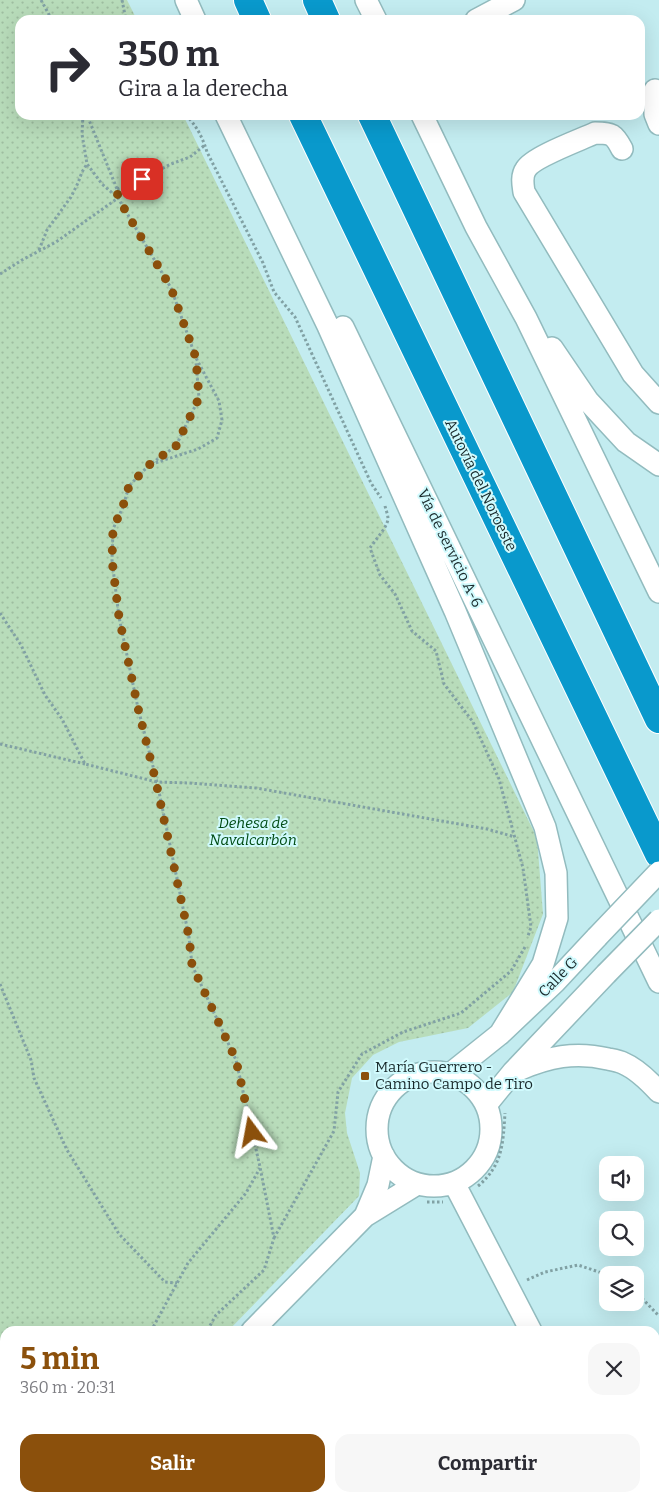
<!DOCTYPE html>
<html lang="es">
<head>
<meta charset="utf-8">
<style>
  :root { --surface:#fff; --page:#f7f7f7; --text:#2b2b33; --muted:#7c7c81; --accent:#8b500c }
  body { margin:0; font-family:Bitter,serif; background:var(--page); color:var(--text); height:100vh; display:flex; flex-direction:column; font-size:19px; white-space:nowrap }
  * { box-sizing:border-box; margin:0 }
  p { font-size:16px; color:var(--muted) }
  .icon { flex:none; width:28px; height:28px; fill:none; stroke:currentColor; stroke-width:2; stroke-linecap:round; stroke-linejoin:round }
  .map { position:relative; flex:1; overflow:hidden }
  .sheet { position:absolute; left:0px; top:1326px; width:660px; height:176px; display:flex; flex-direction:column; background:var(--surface); border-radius:15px 15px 0 0; box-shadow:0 5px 20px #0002 }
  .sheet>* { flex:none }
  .banner { position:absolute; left:15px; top:15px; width:630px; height:105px; border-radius:15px; box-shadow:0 5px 20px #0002; background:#fff; color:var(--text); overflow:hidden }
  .tools { position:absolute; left:599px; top:1156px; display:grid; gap:10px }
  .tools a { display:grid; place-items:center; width:45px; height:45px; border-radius:10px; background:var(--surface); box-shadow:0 5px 20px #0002; font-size:25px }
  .pin { position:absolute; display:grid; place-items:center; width:42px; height:42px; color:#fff; margin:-21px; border-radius:10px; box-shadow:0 2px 8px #0006 }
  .me { position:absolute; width:55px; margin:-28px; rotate:347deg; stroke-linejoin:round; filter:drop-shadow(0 0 4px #0008) }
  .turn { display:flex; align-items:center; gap:18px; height:105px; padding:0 20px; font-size:22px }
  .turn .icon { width:65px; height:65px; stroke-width:2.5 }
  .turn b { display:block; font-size:35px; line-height:42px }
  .round { display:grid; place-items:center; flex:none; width:52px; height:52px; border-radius:15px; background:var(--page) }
  .head { display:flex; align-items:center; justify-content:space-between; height:85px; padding:0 20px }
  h1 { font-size:30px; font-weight:700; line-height:38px; color:var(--accent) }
  .action { display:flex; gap:10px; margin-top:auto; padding:10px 20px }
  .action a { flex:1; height:58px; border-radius:15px; background:var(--accent); color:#fff; font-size:20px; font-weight:700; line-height:58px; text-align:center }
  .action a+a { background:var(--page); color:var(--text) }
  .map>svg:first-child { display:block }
</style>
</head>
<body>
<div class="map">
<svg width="659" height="1502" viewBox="0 0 659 1502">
  <defs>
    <pattern id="park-dots" width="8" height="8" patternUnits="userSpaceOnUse" patternTransform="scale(1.25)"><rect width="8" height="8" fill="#b8dcba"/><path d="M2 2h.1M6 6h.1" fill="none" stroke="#9ebda0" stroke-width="1.8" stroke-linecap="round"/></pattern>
    <pattern id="water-rules" width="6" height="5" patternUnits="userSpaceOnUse" patternTransform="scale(1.25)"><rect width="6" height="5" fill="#91b1e2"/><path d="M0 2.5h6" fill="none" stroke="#7690b7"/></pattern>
  </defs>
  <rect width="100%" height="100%" fill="#c3ecf0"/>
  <!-- park -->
  <path fill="url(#park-dots)" d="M0 0H127L137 20H20V115H183L537 838 543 914 513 992 468 1028 399 1042 373 1055 352 1078 345 1113 347 1133 360 1173 359 1196 228 1331H5V1498H169L168 1502H0Z"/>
  <!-- water -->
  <path fill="url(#water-rules)" d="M337 1498H383L379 1502H341Z"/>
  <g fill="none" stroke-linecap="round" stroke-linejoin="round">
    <defs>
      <path id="minor" d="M186 0 195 20
        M366 0 376 20
        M476 20 514 0
        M655 90V114L659 124
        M226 115 328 326 455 611 545 827 556 873 557 918 543 964 500 1034
        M422 115 476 227 526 318 659 592
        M622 149C614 134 612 133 595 133 580 140 533 157 526 169 521 176 523 185 524 192L633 374 659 403
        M343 327 659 982
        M552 348 588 401 626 442 659 465
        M518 1070C548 1057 575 1051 608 1059 613 1060 619 1061 623 1063 637 1069 649 1081 659 1092
        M377 1129a57 57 0 1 1 114 0a57 57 0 1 1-114 0Z
        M450 1074 500 1034 555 982 597 937
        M486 1105 513 1072 606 974
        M454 1183 531 1331
        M365 1216 378 1185 384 1156
        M252 1331 365 1216 417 1184
        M616 1498 618 1502
        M182 1502 183 1498"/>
      <path id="highway" d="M248 0 257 20
        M317 0 326 20
        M303 115 659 854
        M372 115 659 719"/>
    </defs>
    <!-- minor casing -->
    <use href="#minor" stroke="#92bbbe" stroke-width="24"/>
    <!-- highway casing -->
    <use href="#highway" stroke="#fff" stroke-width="30"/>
    <!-- path -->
    <path stroke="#81a1a4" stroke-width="3" stroke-dasharray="2.5 2.5" stroke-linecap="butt" d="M41 0 52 20
      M122 0 126 20
      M83 115 82 134 87 164 102 184 118 198 171 288 196 358 219 401 222 420 217 438 198 449 149 465 129 486 123 507 113 529 112 560 119 617 138 708 157 782 189 783 256 788 487 829 515 837
      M186 115C196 125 203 138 207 152L263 263 274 292 295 317 371 483 381 498
      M117 189 142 179 171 164 190 157 205 145
      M39 250 47 230 71 197 78 183 82 172 87 164
      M0 274 22 260 56 242 118 198 117 189 87 115
      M152 463 176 446 199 398 196 362
      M385 506C386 510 388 515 388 519 387 528 375 540 370 548L380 575 395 594 412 631 436 651 444 684 473 722 499 779 523 868 531 927 528 936
      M0 613 21 645 45 695 62 719 85 764 157 782 189 937 192 965 236 1060 260 1167 274 1238 264 1270 216 1315 207 1331
      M0 744 85 764
      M0 984 31 1060 34 1078 67 1150 119 1234 165 1282 177 1283
      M478 1186C503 1165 503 1143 505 1113
      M427 1202H443
      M274 1238 334 1131 338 1092 362 1054 403 1032 461 1013 511 971 525 947
      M527 1280 545 1272 578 1265 608 1275
      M635 1291 659 1316
      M151 1331 188 1263 246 1193 260 1168
      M0 1403 5 1413
      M34 1498 37 1502
      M23 1502 33 1498
      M147 1502 148 1498
      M159 1502 160 1498"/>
    <!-- minor -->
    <use href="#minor" stroke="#fff" stroke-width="21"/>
    <!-- highway -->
    <use href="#highway" stroke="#0999cc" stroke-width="28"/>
    <defs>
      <path id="minor-bridge" d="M597 937 659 872
        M606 974 659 920"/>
    </defs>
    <!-- minor-bridge casing -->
    <use href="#minor-bridge" stroke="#92bbbe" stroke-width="24" stroke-linecap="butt"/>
    <!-- minor-bridge -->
    <use href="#minor-bridge" stroke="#fff" stroke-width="21"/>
  </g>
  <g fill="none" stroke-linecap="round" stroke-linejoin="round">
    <!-- route -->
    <path stroke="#8b500c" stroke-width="9" stroke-dasharray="0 16.2" d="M142 179 117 189 118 198 171 288 196 358 199 398 176 446 149 465 129 486 123 506 113 529 112 560 119 617 138 708 156 782 189 937 192 965 236 1060 252 1132"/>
  </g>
  <!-- markers -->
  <rect fill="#8b500c" stroke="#d0fafd" stroke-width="2" x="360" y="1071" width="10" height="10" rx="2.5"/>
  <g text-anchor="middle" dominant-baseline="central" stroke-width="4" stroke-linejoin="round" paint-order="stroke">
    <!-- street labels -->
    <g font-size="15" fill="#19292b" stroke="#d0fafd">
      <text transform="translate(481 485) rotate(64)">Autovía del Noroeste</text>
      <text transform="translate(450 548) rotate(64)">Vía de servicio A-6</text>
      <text transform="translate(558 977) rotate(-46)">Calle G</text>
    </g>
    <!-- park labels -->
    <g font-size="15" font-style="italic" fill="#014c14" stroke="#d0fafd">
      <text x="253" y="823">Dehesa de<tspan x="253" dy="17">Navalcarbón</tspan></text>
    </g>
    <!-- poi labels -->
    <g font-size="15" fill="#19292b" stroke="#d0fafd" text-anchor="start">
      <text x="375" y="1067">María Guerrero -<tspan x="375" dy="17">Camino Campo de Tiro</tspan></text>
    </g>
  </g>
</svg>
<div class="tools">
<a><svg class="icon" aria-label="sound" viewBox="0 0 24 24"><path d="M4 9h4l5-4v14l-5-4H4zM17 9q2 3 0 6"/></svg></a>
<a><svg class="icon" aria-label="search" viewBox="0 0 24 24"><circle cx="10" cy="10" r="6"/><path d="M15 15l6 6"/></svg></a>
<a><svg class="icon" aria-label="layers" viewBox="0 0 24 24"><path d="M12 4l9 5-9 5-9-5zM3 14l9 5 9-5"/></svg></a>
</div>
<div class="pin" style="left:142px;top:179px;background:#d93025"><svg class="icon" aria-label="arrive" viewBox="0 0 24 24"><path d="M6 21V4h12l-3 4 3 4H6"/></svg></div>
<svg class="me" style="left:252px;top:1132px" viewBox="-20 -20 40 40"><path d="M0-17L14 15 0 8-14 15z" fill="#8b500c" stroke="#fff" stroke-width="4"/></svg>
<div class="banner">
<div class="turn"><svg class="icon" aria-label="right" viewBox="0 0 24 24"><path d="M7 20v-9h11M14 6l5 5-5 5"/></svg><div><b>350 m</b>Gira a la derecha</div></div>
</div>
<section class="sheet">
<div class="head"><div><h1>5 min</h1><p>360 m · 20:31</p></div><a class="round"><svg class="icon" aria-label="close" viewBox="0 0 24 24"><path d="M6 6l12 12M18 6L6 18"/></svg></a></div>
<div class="action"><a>Salir</a><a>Compartir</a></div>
</section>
</div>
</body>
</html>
